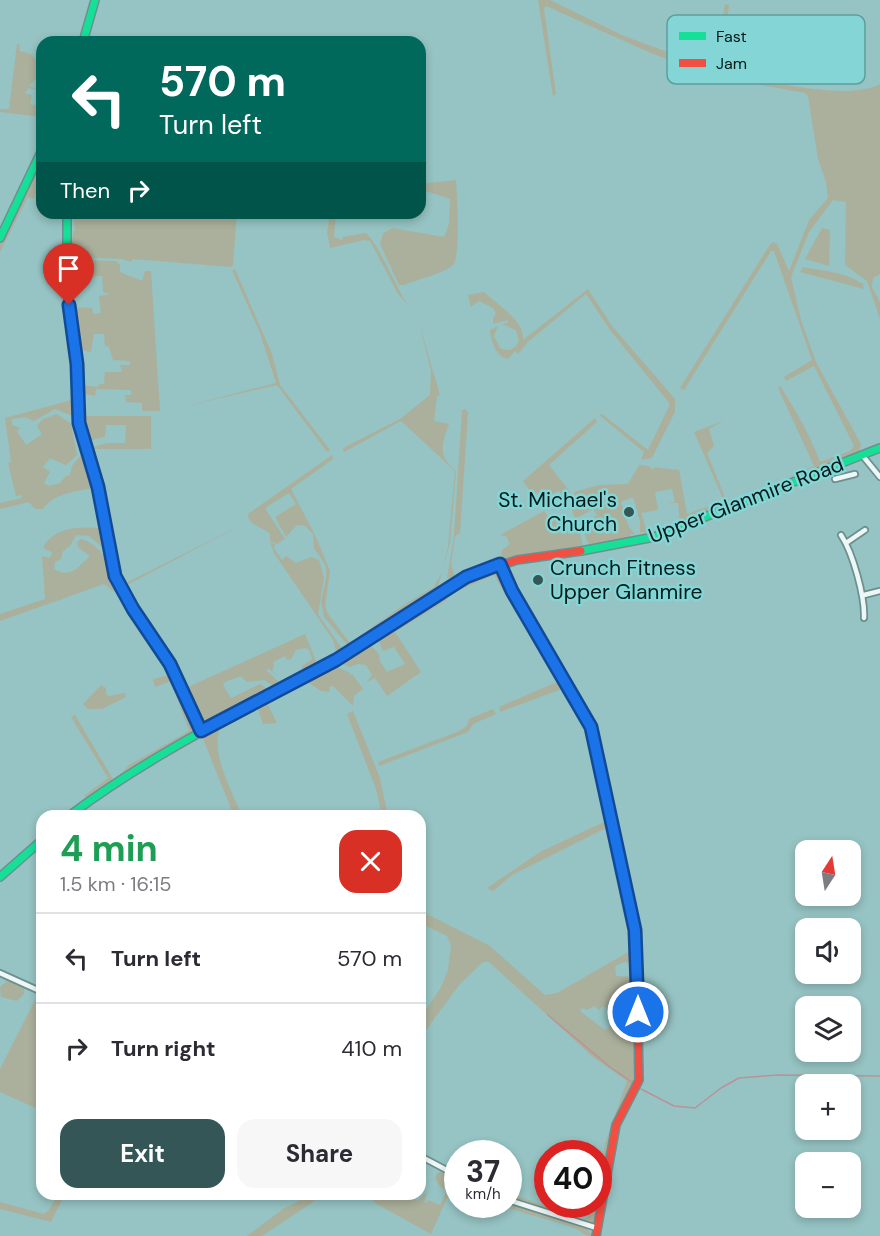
<!DOCTYPE html>
<html lang="en">
<head>
<meta charset="utf-8">
<style>
  :root { --surface:#fff; --page:#f7f7f7; --text:#2b2b33; --muted:#7c7c81; --line:#e1e1e2; --accent:#355656 }
  body { margin:0; font-family:"DM Sans",sans-serif; background:var(--page); color:var(--text); height:100vh; display:flex; flex-direction:column; font-size:22px; white-space:nowrap }
  * { box-sizing:border-box; margin:0 }
  p { font-size:20px; color:var(--muted) }
  .icon { flex:none; width:33px; height:33px; fill:none; stroke:currentColor; stroke-width:2; stroke-linecap:round; stroke-linejoin:round }
  .map { position:relative; flex:1; overflow:hidden }
  .drawer { position:absolute; left:36px; top:810px; width:390px; height:390px; display:flex; flex-direction:column; background:var(--surface); border-radius:18px; box-shadow:0 3px 9px #0003 }
  .drawer>* { flex:none }
  .hud { position:absolute; left:36px; top:36px; width:390px; height:183px; border-radius:18px; box-shadow:0 3px 9px #0003; background:#00695c; color:#fff; overflow:hidden }
  .needle { width:39px; rotate:12deg }
  .buttons { position:absolute; left:795px; top:840px; display:grid; gap:12px }
  .buttons a { display:grid; place-items:center; width:66px; height:66px; border-radius:12px; background:var(--surface); box-shadow:0 3px 9px #0003; font-size:30px }
  .speed { position:absolute; left:444px; top:1140px; display:flex; gap:12px; font-size:30px; font-weight:700; text-align:center }
  .speed>* { display:grid; place-content:center; width:78px; height:78px; border-radius:50%; background:var(--surface); box-shadow:0 3px 9px #0003; line-height:1 }
  .speed small { font-size:15px; font-weight:400 }
  .speed .limit { border:9px solid #d22; background:#fff; color:#111 }
  .pin { position:absolute; display:grid; place-items:center; width:51px; height:51px; color:#fff; margin:-62px -26px; border-radius:50% 50% 50% 0; rotate:-45deg; box-shadow:0 0 6px #0007 }
  .pin .icon { rotate:45deg }
  .me { position:absolute; width:66px; margin:-33px; rotate:0deg; stroke-linejoin:round; filter:drop-shadow(0 0 4px #0008) }
  .turn { display:flex; align-items:center; gap:21px; height:126px; padding:0 24px; font-size:27px }
  .turn .icon { width:78px; height:78px; stroke-width:2.5 }
  .turn b { display:block; font-size:42px; line-height:51px }
  .then { display:flex; align-items:center; height:57px; padding:0 24px; background:#0003; gap:12px; font-size:22px }
  .round { display:grid; place-items:center; flex:none; width:63px; height:63px; border-radius:18px; background:var(--page) }
  .headline { display:flex; align-items:center; justify-content:space-between; height:102px; padding:0 24px }
  h1 { font-size:36px; font-weight:700; line-height:45px; color:#1e9e55 }
  .cta { display:flex; gap:12px; margin-top:auto; padding:12px 24px }
  .cta a { flex:1; height:69px; border-radius:18px; background:var(--accent); color:#fff; font-size:24px; font-weight:700; line-height:69px; text-align:center }
  .cta a+a { background:var(--page); color:var(--text) }
  ul { padding:0; list-style:none }
  li { display:flex; align-items:center; gap:18px; height:90px; padding:0 24px; border-top:2px solid var(--line) }
  li div { flex:1 }
  li b { display:block; font-size:22px }
  li em { font-style:normal }
  .map>svg:first-child { display:block }
</style>
</head>
<body>
<div class="map">
<svg width="880" height="1236" viewBox="0 0 880 1236">
  <rect width="100%" height="100%" fill="#96c3c3"/>
  <!-- green -->
  <path fill="#abb09c" d="M538 0H550L624 36 703 65C721 50 721 25 725 4L729 5 724 41 712 63 714 70C755 78 845 103 880 84V274L873 278 872 287 880 302V319L867 281 845 265 846 202 833 200 809 232 791 277 801 320 816 362 861 444 859 453 783 479 814 466 778 388 780 386C794 407 812 439 820 462L850 451 854 446 814 366 786 381 784 377 812 360 774 251H771L684 390 680 388 769 246 773 242 777 244 789 271 809 220 828 198 826 182 818 159 808 96 805 93 722 78 653 54 546 6 544 9 556 94 553 96Z
    M17 44 20 45 19 51C30 53 34 54 38 64L42 65 41 75 29 86 42 91 29 88 25 93 32 95 30 104 42 107V117L0 112V109H9Z
    M42 156V176L34 199 28 197 0 252V245Z
    M456 180C457 194 461 256 453 265 445 273 416 280 404 285H399L380 244 383 233 393 228 444 237 449 224 450 199 420 189V184Z
    M73 213H237L233 265 231 267 132 259V262L122 259 75 257 71 254 73 232 75 230Z
    M330 213H336L334 237 342 240 343 237 365 233C377 239 397 290 408 305L398 294 370 241 364 240 330 248 327 232Z
    M822 228 830 230 829 266 805 259Z
    M75 260 116 261 120 265V272L142 281 145 271H151L160 411H142V403L126 402 125 395H131V390L96 389 95 396 81 393V385L98 387 99 384H104L105 372H122L120 365H130V361L113 360 109 347 105 346 104 334H94L91 352 79 349 72 307 92 308 93 314 101 313 99 296 110 294 103 292 102 276 73 277 70 275V264Z
    M803 267C824 271 845 272 863 284L864 289 800 272Z
    M235 269 272 354 280 385 330 450 327 452 277 385 190 405 276 383 260 333 232 270Z
    M588 289 612 326 675 399V412L652 458 641 460 644 452 599 415 602 414 648 450 670 404 610 330 586 294 529 341 518 354 515 351 508 359C496 357 491 341 490 330L498 326 494 336 500 348C508 352 515 350 519 341L516 330 502 324 508 323V320L493 324V318L496 314 493 308 479 301 471 307 468 295 484 292C498 306 524 319 523 340Z
    M419 323 440 395 437 396 434 421 449 424C442 444 437 456 456 471L450 543 437 590 350 648 324 617 321 602 326 578V566L314 548 313 534 305 526 297 525 286 537 275 517 296 504 289 493 265 508 285 539 277 544 270 541V534C262 526 248 526 248 514L332 455 333 459 291 489 316 537 330 571 325 606 328 614 350 643 402 606 434 587 442 572 448 547 455 471 401 421 344 452 343 448 400 419 430 395 431 371Z
    M73 386H75V417L55 409 34 421 25 417 12 419V425L20 428 17 431 26 445 42 434 37 426 43 419 57 414 77 428 72 429 77 455 66 465 50 458 43 467 50 472 44 483 49 486 60 483 66 476 70 475 72 466 81 455 79 436 97 493 93 488C76 491 53 494 43 509H35L29 502 0 509V503L22 498 21 495 16 496 8 463 11 462 5 418 72 400Z
    M465 409 468 412 460 533 455 536 451 564 455 578H447L454 536 462 410Z
    M82 416H151V449H92L124 584 245 523 125 586 148 628 128 597 116 571 90 448 107 443H125L126 425H106L105 437 87 441Z
    M595 418 597 422 549 465 571 493 569 501H566L559 491 546 497 540 492 533 495 523 481Z
    M723 421 709 429 714 446 707 453 726 500 734 498 735 500 680 522 678 503H666L675 502 672 489 655 492 658 510 641 513 648 535 644 532 640 533V521L633 497 621 502 629 527 635 534 630 535 629 539 589 545 581 525 597 515 593 509 575 519 571 508 574 502V492L599 485 628 484 639 465 649 466 653 470 654 467 679 470 687 514 724 501 694 432Z
    M97 497 108 552 89 536 76 535 70 546 63 551 61 559 55 562 54 569C71 579 78 567 90 556L78 547 77 542 81 539C107 544 126 597 136 619L134 620 120 596 104 584 0 621V614L45 599 42 556 50 558 52 552 43 548C54 526 80 527 101 528L95 498Z
    M544 511 551 520H562L567 531 579 529 583 546 501 559 502 550 510 544 506 536 500 535Z
    M270 542 276 545 273 547 282 560 286 556 296 563 311 557 319 560 324 578 318 614 341 647V652L336 650 333 640 274 553Z
    M497 572 587 723 634 935V959L631 963 624 962 615 966 616 976 635 977 634 1022 630 1026 613 1019 615 1015 603 1006 599 1010 594 1006 587 1010 582 1008 580 1011 605 1030 615 1023 630 1030 635 1036 638 1068 634 1093 620 1107 613 1126 595 1225 509 1197V1193L584 1220 588 1217 593 1205 598 1204 599 1181 605 1143 627 1081 593 1057 489 962H483L460 984 420 1038V1019L441 987 448 970 451 945 447 936 420 923V902L425 913 490 946 545 995 557 993 630 951 629 932 606 828 512 875 493 891 487 888 540 852 606 821 583 725 562 689 500 712 499 707 557 682 494 575 449 594 445 601 395 632 421 672 387 696 375 678 367 682 372 675 366 665 358 664 349 667 342 664V659L368 643 379 654 380 661 387 672 405 664 394 647 383 651 377 637 469 581Z
    M152 631 186 688 305 634 318 666 303 672 302 666 312 659 309 650 305 648 296 650 291 659 287 660 285 656 273 662 274 668 272 670 276 675 269 669 266 670 279 682 275 687 264 680 247 682 240 676 225 682 223 685 231 698 260 684 269 690 200 724Z
    M334 666 351 673 346 676 352 674 363 689 354 696 353 706 333 686 329 687 330 692 321 691 309 683 312 677Z
    M169 675 171 680 177 681 194 731 118 777 129 765 189 731 171 681 155 687 153 679Z
    M101 685 106 688V694L109 696 125 693 126 697 102 709H88L83 704Z
    M266 701 277 723 263 724 258 709 219 730C212 757 232 791 242 816H234L203 739 200 738 124 782 123 780 202 734Z
    M493 709 496 714 473 724 468 732 379 766 378 762 457 732 467 726 469 719Z
    M353 711 380 778 388 816H382L376 789 347 714Z
    M75 715 113 779 86 798 84 796 108 778 71 717Z
    M9 979 24 986V994L17 1001 1 997 0 987Z
    M38 994 42 996V1111L0 1092V1069Z
    M442 1172 456 1178 431 1234 373 1202 376 1194H415L414 1199 418 1201 425 1193 427 1194 424 1202 427 1203 428 1200 440 1205 447 1190 440 1187 435 1178 437 1173Z
    M58 1194H65L51 1222 0 1209V1202L44 1214 49 1210Z
    M301 1194H325L262 1236H247L283 1209 299 1201Z
    M509 1202 587 1228 592 1236C584 1236 583 1232 576 1229 552 1219 526 1216 503 1205L508 1204Z"/>
  <g fill="none" stroke-linecap="round" stroke-linejoin="round">
    <!-- stream -->
    <path stroke="#bb9296" stroke-width="1.5" d="M548 1015 610 1067 636 1085
      M641 1089 674 1106 695 1108 721 1088 739 1078 777 1075 880 1076"/>
    <defs>
      <path id="street" d="M862 455 880 477
        M835 479 855 474
        M841 535C853 553 865 597 864 618
        M846 543 865 530
        M864 595 880 591
        M0 973 42 992
        M420 1156 458 1176
        M508 1200 597 1228"/>
      <path id="fast" d="M83 42 95 0
        M67 213V289L77 364V414L98 487 115 576 133 609 170 664 201 731
        M0 238 42 150
        M581 551 654 537 880 448
        M500 564C505 581 514 595 522 610 547 654 577 694 595 741L637 945V968
        M69 816C151 754 243 710 333 661 364 645 393 624 423 606
        M0 877 42 840"/>
      <path id="jam" d="M423 606 474 574 517 560 581 551
        M596 1236 616 1125 639 1080 637 968"/>
    </defs>
    <!-- street casing -->
    <use href="#street" stroke="#6b9090" stroke-width="8"/>
    <!-- fast casing -->
    <use href="#fast" stroke="#6b9090" stroke-width="10"/>
    <!-- jam casing -->
    <use href="#jam" stroke="#6b9090" stroke-width="10"/>
    <!-- street -->
    <use href="#street" stroke="#eff6f6" stroke-width="4.5"/>
    <!-- fast -->
    <use href="#fast" stroke="#16e098" stroke-width="7"/>
    <!-- jam -->
    <use href="#jam" stroke="#f24e42" stroke-width="7"/>
  </g>
  <g fill="none" stroke-linecap="round" stroke-linejoin="round">
    <defs>
      <path id="route" d="M69 305 77 364 79 423 98 487 115 576 133 609 170 664 201 731 336 660 466 577 500 564 512 591 591 727 635 930 638 1012"/>
    </defs>
    <!-- route casing -->
    <use href="#route" stroke="#114b97" stroke-width="15"/>
    <!-- route -->
    <use href="#route" stroke="#1a73e8" stroke-width="10"/>
  </g>
  <!-- markers -->
  <g fill="#355656" stroke="#83d6d5" stroke-width="2">
    <circle cx="629" cy="512" r="6"/>
    <circle cx="538" cy="580" r="6"/>
  </g>
  <g text-anchor="middle" dominant-baseline="central" stroke-width="5" stroke-linejoin="round" paint-order="stroke">
    <!-- poi labels -->
    <g font-size="21" fill="#011b1b" stroke="#83d6d5" text-anchor="end">
      <text x="617" y="500">St. Michael's<tspan x="617" dy="24">Church</tspan></text>
      <text x="550" y="568" text-anchor="start">Crunch Fitness<tspan x="550" dy="24">Upper Glanmire</tspan></text>
    </g>
    <!-- street labels -->
    <g font-size="21" fill="#011b1b" stroke="#83d6d5">
      <text transform="translate(746 500) rotate(-21)">Upper Glanmire Road</text>
    </g>
  </g>
  <!-- legend -->
  <rect x="667" y="15" width="198" height="69" rx="9" fill="#83d6d5" stroke="#5c9e9d" stroke-width="1.5"/>
  <rect x="679" y="32" width="27" height="8" fill="#16e098"/>
  <rect x="679" y="59" width="27" height="8" fill="#f24e42"/>
  <g font-size="16" fill="#011b1b">
    <text x="716" y="42">Fast</text>
    <text x="716" y="69">Jam</text>
  </g>
</svg>
<div class="buttons">
<a><svg class="needle" viewBox="-14 -14 28 28"><path d="M0-13l5 13h-10z" fill="#e53935"/><path d="M0 13l5-13h-10z" fill="#7c7c81"/></svg></a>
<a><svg class="icon" aria-label="sound" viewBox="0 0 24 24"><path d="M4 9h4l5-4v14l-5-4H4zM17 9q2 3 0 6"/></svg></a>
<a><svg class="icon" aria-label="layers" viewBox="0 0 24 24"><path d="M12 4l9 5-9 5-9-5zM3 14l9 5 9-5"/></svg></a>
<a>+</a>
<a>−</a>
</div>
<div class="speed"><div>37<small>km/h</small></div><div class="limit">40</div></div>
<div class="pin" style="left:69px;top:305px;background:#d93025"><svg class="icon" aria-label="arrive" viewBox="0 0 24 24"><path d="M6 21V4h12l-3 4 3 4H6"/></svg></div>
<svg class="me" style="left:638px;top:1012px" viewBox="-20 -20 40 40"><circle r="17" fill="#1a73e8" stroke="#fff" stroke-width="3"/><path d="M0-11L8 9 0 5-8 9z" fill="#fff"/></svg>
<div class="hud">
<div class="turn"><svg class="icon" aria-label="left" viewBox="0 0 24 24"><path d="M17 20v-9H6M10 6l-5 5 5 5"/></svg><div><b>570 m</b>Turn left</div></div>
<div class="then">Then<svg class="icon" aria-label="right" viewBox="0 0 24 24"><path d="M7 20v-9h11M14 6l5 5-5 5"/></svg></div>
</div>
<section class="drawer">
<div class="headline"><div><h1>4 min</h1><p>1.5 km · 16:15</p></div><a class="round" style="background:#d93025;color:#fff"><svg class="icon" aria-label="close" viewBox="0 0 24 24"><path d="M6 6l12 12M18 6L6 18"/></svg></a></div>
<ul>
<li><svg class="icon" aria-label="left" viewBox="0 0 24 24"><path d="M17 20v-9H6M10 6l-5 5 5 5"/></svg><div><b>Turn left</b></div><em>570 m</em></li>
<li><svg class="icon" aria-label="right" viewBox="0 0 24 24"><path d="M7 20v-9h11M14 6l5 5-5 5"/></svg><div><b>Turn right</b></div><em>410 m</em></li>
</ul>
<div class="cta"><a>Exit</a><a>Share</a></div>
</section>
</div>
</body>
</html>
